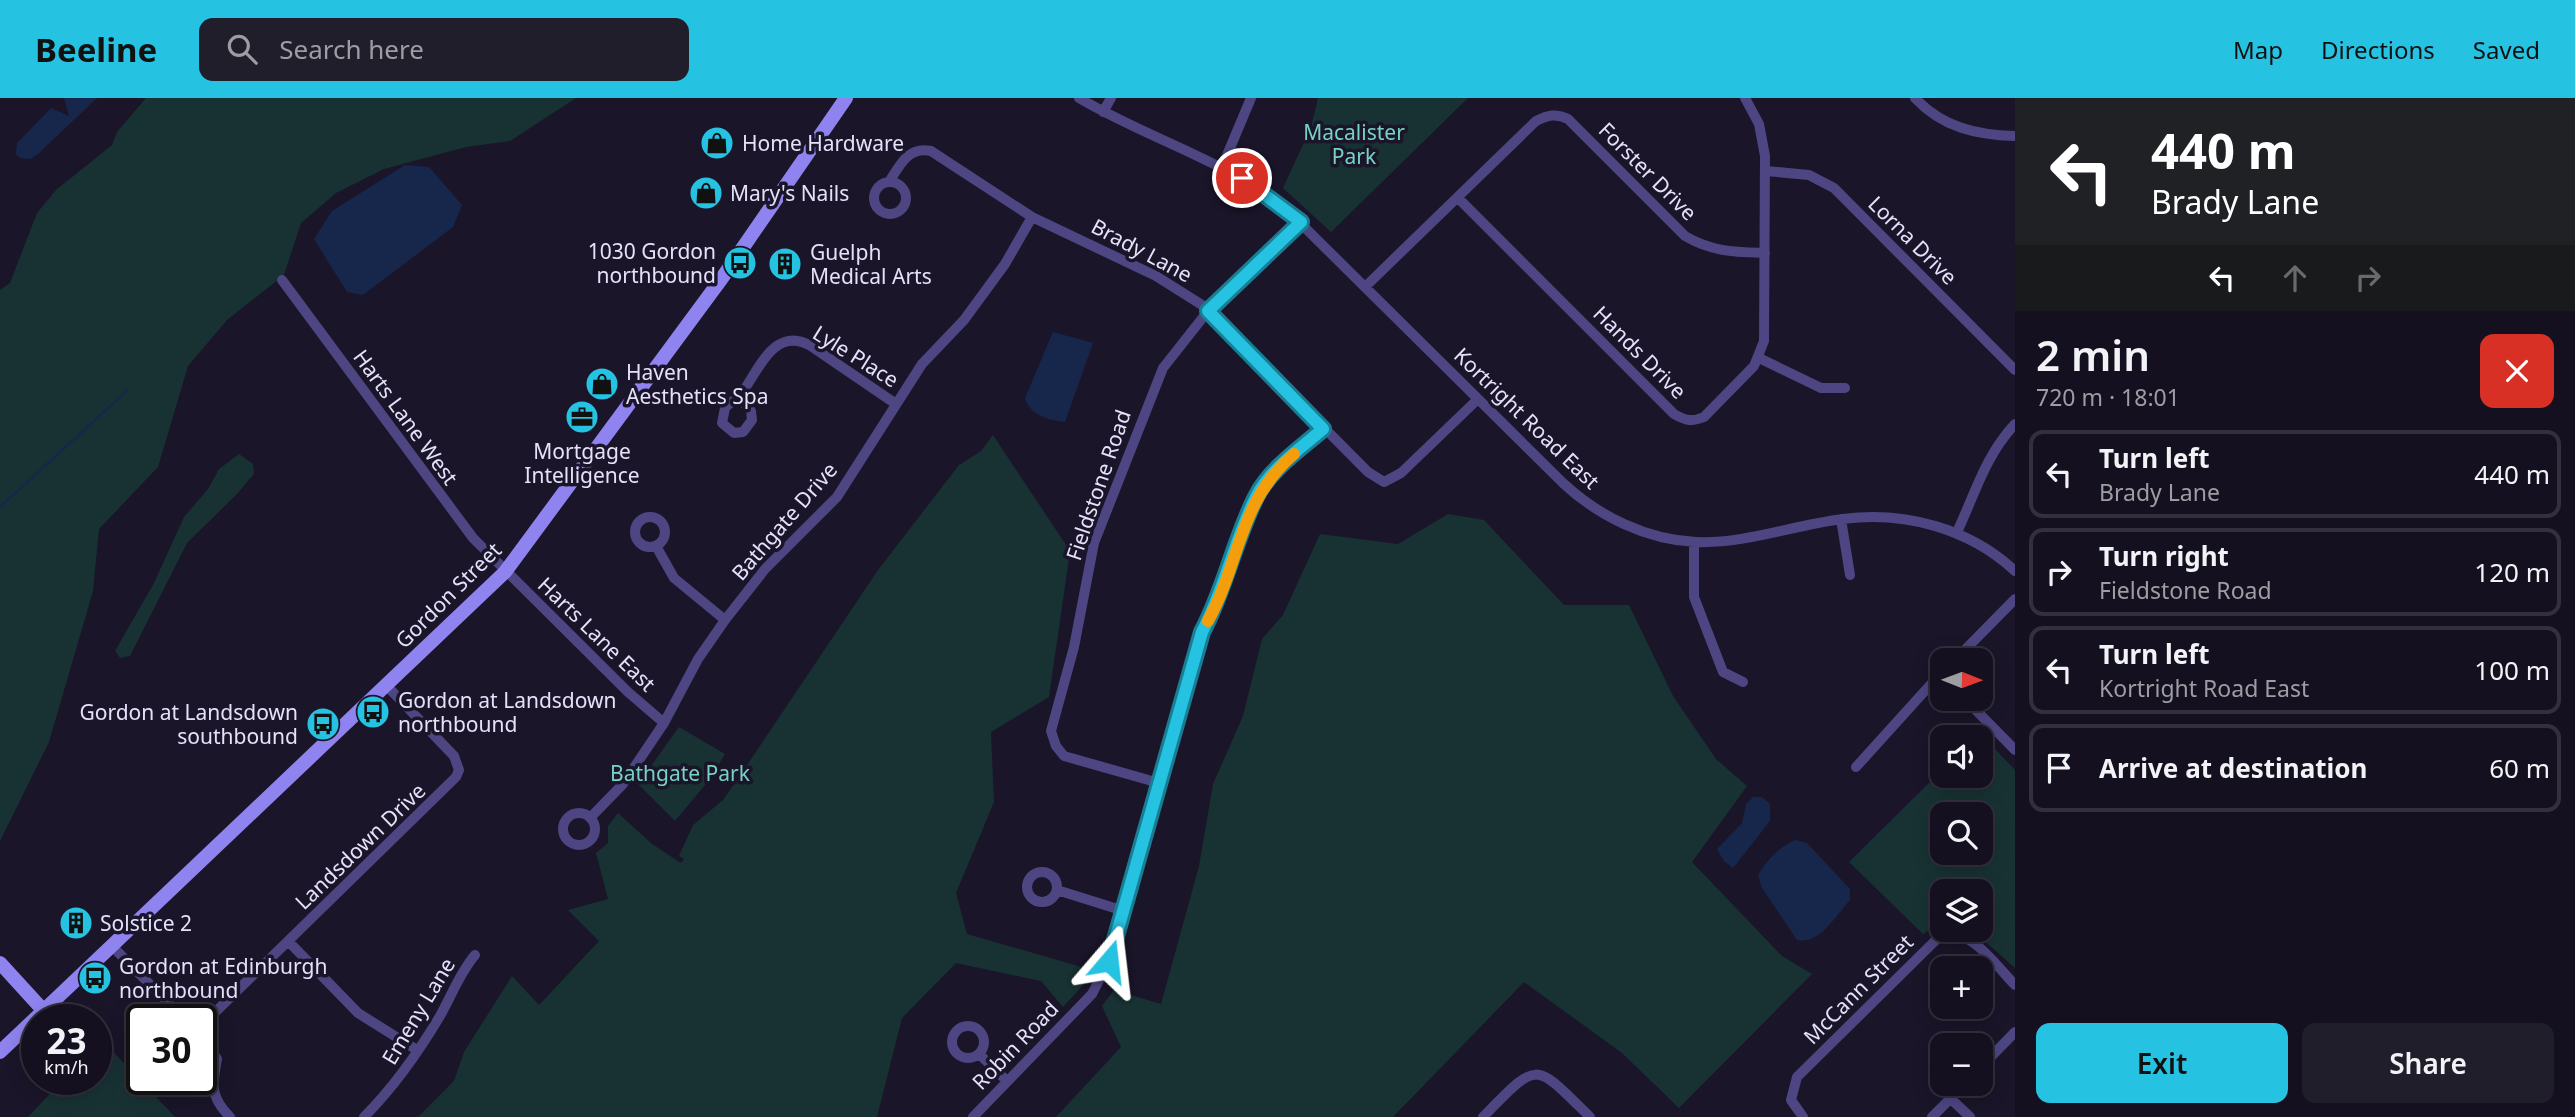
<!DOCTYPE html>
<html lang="en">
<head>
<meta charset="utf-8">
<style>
  :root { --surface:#14101f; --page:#211e2c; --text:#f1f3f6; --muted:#9d9da4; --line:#33303d; --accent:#26c2e2 }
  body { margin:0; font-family:"Noto Sans",sans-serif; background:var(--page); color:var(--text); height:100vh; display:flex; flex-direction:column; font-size:26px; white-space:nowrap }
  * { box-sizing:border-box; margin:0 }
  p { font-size:23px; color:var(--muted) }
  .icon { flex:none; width:38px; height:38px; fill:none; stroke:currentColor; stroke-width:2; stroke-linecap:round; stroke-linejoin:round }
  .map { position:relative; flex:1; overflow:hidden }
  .sheet { display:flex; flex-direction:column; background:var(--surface); width:560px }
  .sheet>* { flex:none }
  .hud { background:#202124; color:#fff; overflow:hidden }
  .needle { width:46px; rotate:91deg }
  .buttons { position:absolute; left:1930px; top:550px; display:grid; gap:14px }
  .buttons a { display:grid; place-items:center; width:63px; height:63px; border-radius:14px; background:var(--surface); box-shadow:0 4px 18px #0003,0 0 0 2px var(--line); font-size:35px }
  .speed { position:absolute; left:21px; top:906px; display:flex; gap:14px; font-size:35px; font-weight:700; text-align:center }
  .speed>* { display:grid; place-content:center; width:91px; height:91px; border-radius:50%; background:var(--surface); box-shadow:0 4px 18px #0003,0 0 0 2px var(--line); line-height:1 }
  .speed small { font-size:18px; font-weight:400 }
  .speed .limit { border:4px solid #111; border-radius:10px; background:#fff; color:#111 }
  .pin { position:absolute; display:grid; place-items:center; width:60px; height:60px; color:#fff; margin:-30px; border:4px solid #fff; border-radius:50%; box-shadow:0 2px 7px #0007 }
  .me { position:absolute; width:77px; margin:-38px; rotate:17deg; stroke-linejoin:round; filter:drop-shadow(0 0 5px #0008) }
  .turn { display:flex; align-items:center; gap:24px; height:147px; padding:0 21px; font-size:32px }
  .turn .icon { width:91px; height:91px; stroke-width:2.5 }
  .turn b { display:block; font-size:49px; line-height:60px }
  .lanes { display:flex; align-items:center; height:66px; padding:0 21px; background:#0003; justify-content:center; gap:35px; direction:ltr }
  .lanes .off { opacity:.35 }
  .round { display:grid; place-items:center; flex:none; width:74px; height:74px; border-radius:14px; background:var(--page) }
  .overview { display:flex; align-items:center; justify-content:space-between; height:119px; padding:0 21px }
  h1 { font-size:42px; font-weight:600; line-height:52px }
  .action { display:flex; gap:14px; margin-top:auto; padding:14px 21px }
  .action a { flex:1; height:80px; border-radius:14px; background:var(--accent); color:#111; font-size:28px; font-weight:600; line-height:80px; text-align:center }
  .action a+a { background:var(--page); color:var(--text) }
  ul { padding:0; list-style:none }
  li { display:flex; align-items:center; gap:21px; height:88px; margin:0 14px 10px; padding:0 7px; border:4px solid var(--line); border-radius:14px }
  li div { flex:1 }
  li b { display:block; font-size:26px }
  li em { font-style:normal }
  header { display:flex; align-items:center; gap:42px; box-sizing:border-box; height:98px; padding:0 35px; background:var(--accent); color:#111 }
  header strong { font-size:33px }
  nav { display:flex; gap:38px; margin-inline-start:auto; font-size:24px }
  .search { width:490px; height:63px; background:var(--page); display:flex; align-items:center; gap:18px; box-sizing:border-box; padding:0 24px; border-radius:14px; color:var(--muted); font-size:26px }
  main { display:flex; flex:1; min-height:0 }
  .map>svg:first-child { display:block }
</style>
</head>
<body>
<header>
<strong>Beeline</strong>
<div class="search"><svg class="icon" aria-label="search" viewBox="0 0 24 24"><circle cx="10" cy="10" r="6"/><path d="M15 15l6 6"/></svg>Search here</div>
<nav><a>Map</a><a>Directions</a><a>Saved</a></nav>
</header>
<main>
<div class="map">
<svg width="2015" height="1019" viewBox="0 0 2015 1019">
  <rect width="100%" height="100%" fill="#1a1529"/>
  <!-- green -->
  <path fill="#183233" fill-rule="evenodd" d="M146 0H576L510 43 466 49 384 71 336 95 301 125 284 177 227 222 188 268 158 369 99 431 93 493 49 644 0 743V192L10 185 37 115 56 92 112 47 117 34Z
    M1318 0H1468L1331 134 1283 90 1311 29Z
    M993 337 1070 453 1049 599 991 634 994 704 956 795 967 836 1092 872 1084 886 1063 909 1041 883 956 865 902 920 877 1019H418L454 983 464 954 512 878 539 907 599 843 568 812 608 801 596 755 608 745V728L618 715 652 746 681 765 684 761 679 758 693 727 723 702 739 679 878 472 959 367 981 353Z
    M239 356 253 366 254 376 236 397 187 445 130 558 120 560 115 553 154 485 184 419 208 391 219 371Z
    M1448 416 1484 422 1564 507H1629L1673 598 1716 661 1747 688 1692 764 1782 858 1812 876 1679 1010 1622 955 1524 884 1393 1019H1056L1121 949 1102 908 1114 892 1161 906 1199 768 1213 686 1243 618 1262 541 1283 517 1320 436 1398 446Z
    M679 629 725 656 710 681 675 723 638 686Z
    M1980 635 2015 672V870L1971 831H1981V793H1942V825L1923 836 1849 764 1942 672V677H1981V639H1976ZM1942 716H1981V754H1942Z
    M101 941 175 1019H28L63 982H96V946Z"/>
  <!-- water -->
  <path fill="#17274b" d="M64 0H97L38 56 31 61 20 60 16 56 17 45 51 10 69 18Z
    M405 67 429 69 462 107 453 129 363 197 347 194 314 141 332 113Z
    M1053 234 1093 245 1065 324C1049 322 1030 318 1025 300Z
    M1753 699H1762L1770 706V723L1733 770 1724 763 1717 751 1742 725 1746 706Z
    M1795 742 1807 745 1850 791V802C1836 817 1820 847 1797 842L1762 790 1758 777C1767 762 1779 749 1795 742Z"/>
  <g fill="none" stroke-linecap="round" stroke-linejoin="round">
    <!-- stream -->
    <path stroke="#17274b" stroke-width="2.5" d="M0 409 128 292"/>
    <!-- street -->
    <path stroke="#4d4682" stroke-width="10" d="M1079 0C1145 39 1221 61 1283 108L1563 385C1598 418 1647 442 1696 444 1746 446 1793 427 1843 421 1904 413 1969 430 2015 473
      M1915 0C1942 29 1976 37 2015 38
      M1103 14 1111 0
      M1222 69 1251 0
      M1766 73 1809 77 1834 90 2015 272
      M889 84C900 67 908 48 931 53L1032 119 1156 178 1202 207 1368 374 1384 384 1401 375 1478 301
      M874 100a16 16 0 1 1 32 0a16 16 0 1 1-32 0Z
      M1459 101 1674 316C1686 323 1692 324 1704 319L1754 268 1764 243 1765 58 1759 26 1745 0
      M282 182 473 440 628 594 664 625
      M1366 188 1536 23C1548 17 1556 15 1568 21L1685 138C1712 154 1735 154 1765 155
      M1759 260 1821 290H1845
      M739 299 751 313 752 322 743 334 734 335 722 325 725 310C730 304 737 301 742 295 759 271 775 227 811 248L896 306
      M635 434a15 15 0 1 1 30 0a15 15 0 1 1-30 0Z
      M1841 421 1850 477
      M1957 434C1975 396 1985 358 2015 326
      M1694 444V499L1723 574 1743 584
      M656 448 674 480 725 522
      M1955 562 2015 501
      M1964 600 2015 652
      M1856 669 1942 574
      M1159 685 1064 658 1056 648 1051 633 1074 549 1094 445 1163 270 1208 213 1301 124
      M563 731a16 16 0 1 1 32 0a16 16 0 1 1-32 0Z
      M590 720 623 686 664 625 698 561 725 522 765 471 837 399 922 266 964 222 1005 166 1032 119
      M1027 789a15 15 0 1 1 30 0a15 15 0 1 1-30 0Z
      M1057 792 1124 813
      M289 844 358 915 417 952
      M111 847 185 922
      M952 944a16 16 0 1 1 32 0a16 16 0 1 1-32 0Z
      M201 928 456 679 459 672 454 658 386 587
      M201 939 217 961C212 987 210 999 230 1019
      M979 956 1007 983
      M1981 969 2015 934
      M1951 1001 1970 1019
      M364 1019C394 989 418 955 440 918 452 897 459 876 475 857
      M973 1019 1092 896 1109 863 1202 534C1225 491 1235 443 1256 400 1270 371 1300 351 1323 330
      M1483 1019C1539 962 1533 963 1590 1019
      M1803 1019 1791 1002 1797 979 1938 840C1968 824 1995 867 2015 887
      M1932 1019 1966 985"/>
    <!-- secondary -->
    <path stroke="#8f84ef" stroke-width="14" d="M0 865 43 912
      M0 954 505 474 722 180 846 0"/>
  </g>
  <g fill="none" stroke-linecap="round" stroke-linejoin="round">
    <defs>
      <path id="route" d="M1109 863 1202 534C1225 491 1234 443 1256 399 1270 371 1300 351 1323 331L1208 213 1301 124 1242 80"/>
    </defs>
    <!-- route casing -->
    <use href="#route" stroke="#197e93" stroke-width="18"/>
    <!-- route -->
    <use href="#route" stroke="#26c2e2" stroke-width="12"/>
    <!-- slow -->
    <path stroke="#f59e0b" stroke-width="12" d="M1208 523C1241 463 1238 404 1294 356"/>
  </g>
  <!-- icons -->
  <defs>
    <symbol id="shop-disc" viewBox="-11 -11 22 22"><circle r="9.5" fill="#26c2e2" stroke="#1a1529"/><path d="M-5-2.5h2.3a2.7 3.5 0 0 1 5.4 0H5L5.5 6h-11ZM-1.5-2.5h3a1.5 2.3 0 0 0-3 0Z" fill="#111"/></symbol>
    <symbol id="bus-disc" viewBox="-11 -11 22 22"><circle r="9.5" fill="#26c2e2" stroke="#1a1529"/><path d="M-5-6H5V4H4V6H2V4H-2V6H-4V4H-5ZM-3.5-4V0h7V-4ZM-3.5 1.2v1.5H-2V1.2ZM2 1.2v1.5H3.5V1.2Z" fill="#111"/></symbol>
    <symbol id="building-disc" viewBox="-11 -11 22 22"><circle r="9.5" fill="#26c2e2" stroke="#1a1529"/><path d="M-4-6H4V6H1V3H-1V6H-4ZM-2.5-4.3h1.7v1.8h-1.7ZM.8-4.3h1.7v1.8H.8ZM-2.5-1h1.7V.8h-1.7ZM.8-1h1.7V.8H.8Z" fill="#111"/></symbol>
    <symbol id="office-disc" viewBox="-11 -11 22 22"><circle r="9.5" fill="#26c2e2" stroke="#1a1529"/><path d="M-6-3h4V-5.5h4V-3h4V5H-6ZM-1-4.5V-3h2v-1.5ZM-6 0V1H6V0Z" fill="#111"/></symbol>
  </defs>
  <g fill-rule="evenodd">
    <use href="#shop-disc" x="698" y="26" width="38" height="38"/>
    <use href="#shop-disc" x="687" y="76" width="38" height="38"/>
    <use href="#bus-disc" x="721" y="146" width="38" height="38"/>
    <use href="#building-disc" x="766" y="147" width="38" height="38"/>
    <use href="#shop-disc" x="583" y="267" width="38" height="38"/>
    <use href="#office-disc" x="563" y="300" width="38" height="38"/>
    <use href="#bus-disc" x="354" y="595" width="38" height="38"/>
    <use href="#bus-disc" x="304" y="607" width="38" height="38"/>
    <use href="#building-disc" x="57" y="806" width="38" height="38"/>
    <use href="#bus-disc" x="76" y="861" width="38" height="38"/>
  </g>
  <g text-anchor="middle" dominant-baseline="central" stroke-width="7" stroke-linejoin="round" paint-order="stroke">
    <!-- park labels -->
    <g font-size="21" fill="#75d3c3" stroke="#1a1529">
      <text x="1354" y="34">Macalister<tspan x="1354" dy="24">Park</tspan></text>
      <text x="680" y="675">Bathgate Park</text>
    </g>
    <!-- poi labels -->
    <g font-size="21" fill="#e6e1fb" stroke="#1a1529" text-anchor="start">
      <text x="742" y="45">Home Hardware</text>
      <text x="730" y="95">Mary's Nails</text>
      <text x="716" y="153" text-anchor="end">1030 Gordon<tspan x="716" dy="24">northbound</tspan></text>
      <text x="810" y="154">Guelph<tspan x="810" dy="24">Medical Arts</tspan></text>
      <text x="626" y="274">Haven<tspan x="626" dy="24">Aesthetics Spa</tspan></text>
      <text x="582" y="353" text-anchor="middle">Mortgage<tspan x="582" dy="24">Intelligence</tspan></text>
      <text x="398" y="602">Gordon at Landsdown<tspan x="398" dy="24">northbound</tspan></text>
      <text x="298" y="614" text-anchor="end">Gordon at Landsdown<tspan x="298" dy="24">southbound</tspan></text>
      <text x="100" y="825">Solstice 2</text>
      <text x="119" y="868">Gordon at Edinburgh<tspan x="119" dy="24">northbound</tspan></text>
    </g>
    <!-- street labels -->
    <g font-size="21" fill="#e6e1fb" stroke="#1a1529">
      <text transform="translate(1648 73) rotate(45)">Forster Drive</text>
      <text transform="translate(1913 142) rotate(45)">Lorna Drive</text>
      <text transform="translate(1142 152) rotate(28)">Brady Lane</text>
      <text transform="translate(1640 254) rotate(45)">Hands Drive</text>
      <text transform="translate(856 258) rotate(32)">Lyle Place</text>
      <text transform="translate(406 319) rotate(54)">Harts Lane West</text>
      <text transform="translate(1527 320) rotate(44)">Kortright Road East</text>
      <text transform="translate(1098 387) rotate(-71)">Fieldstone Road</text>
      <text transform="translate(784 423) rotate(-49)">Bathgate Drive</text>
      <text transform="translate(448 497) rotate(-45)">Gordon Street</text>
      <text transform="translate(597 536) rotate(44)">Harts Lane East</text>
      <text transform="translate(360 748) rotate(-44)">Landsdown Drive</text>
      <text transform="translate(1858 891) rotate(-45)">McCann Street</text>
      <text transform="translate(418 913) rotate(-59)">Emeny Lane</text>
      <text transform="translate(1015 947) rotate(-46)">Robin Road</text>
    </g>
  </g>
</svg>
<div class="buttons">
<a><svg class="needle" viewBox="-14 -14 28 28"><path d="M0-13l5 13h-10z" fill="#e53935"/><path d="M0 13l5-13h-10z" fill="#9d9da4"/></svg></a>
<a><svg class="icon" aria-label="sound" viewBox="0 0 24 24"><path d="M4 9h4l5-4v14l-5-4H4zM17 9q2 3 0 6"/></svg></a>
<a><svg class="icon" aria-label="search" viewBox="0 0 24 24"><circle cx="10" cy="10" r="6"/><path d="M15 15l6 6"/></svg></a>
<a><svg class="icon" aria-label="layers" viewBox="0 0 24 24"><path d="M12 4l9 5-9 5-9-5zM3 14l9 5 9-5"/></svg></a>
<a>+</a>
<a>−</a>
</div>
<div class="speed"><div>23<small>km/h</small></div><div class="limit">30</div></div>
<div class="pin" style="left:1242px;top:80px;background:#d93025"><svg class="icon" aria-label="arrive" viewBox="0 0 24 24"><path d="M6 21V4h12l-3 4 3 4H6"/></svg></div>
<svg class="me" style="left:1109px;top:863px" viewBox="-20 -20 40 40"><path d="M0-17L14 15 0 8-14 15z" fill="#26c2e2" stroke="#fff" stroke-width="4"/></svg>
</div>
<section class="sheet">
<div class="hud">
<div class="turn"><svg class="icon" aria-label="left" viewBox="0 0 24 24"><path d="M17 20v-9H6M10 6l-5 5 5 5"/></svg><div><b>440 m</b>Brady Lane</div></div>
<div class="lanes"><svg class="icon" aria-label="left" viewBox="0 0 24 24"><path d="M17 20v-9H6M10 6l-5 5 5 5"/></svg><svg class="icon off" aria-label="ahead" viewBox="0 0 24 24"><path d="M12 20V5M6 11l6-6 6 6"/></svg><svg class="icon off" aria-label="right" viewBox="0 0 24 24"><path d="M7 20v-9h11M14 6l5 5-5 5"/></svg></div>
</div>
<div class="overview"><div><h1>2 min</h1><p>720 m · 18:01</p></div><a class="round" style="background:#d93025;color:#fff"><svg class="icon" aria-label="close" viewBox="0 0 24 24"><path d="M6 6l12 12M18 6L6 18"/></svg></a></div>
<ul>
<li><svg class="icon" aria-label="left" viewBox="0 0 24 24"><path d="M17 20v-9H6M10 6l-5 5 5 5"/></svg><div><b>Turn left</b><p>Brady Lane</p></div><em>440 m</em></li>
<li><svg class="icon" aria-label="right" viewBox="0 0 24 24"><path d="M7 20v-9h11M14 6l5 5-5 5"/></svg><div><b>Turn right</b><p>Fieldstone Road</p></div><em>120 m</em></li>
<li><svg class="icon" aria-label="left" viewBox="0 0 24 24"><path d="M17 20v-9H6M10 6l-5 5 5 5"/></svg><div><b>Turn left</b><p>Kortright Road East</p></div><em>100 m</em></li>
<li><svg class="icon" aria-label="arrive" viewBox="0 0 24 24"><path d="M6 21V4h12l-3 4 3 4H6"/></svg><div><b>Arrive at destination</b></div><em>60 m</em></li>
</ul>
<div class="action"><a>Exit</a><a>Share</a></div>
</section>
</main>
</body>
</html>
